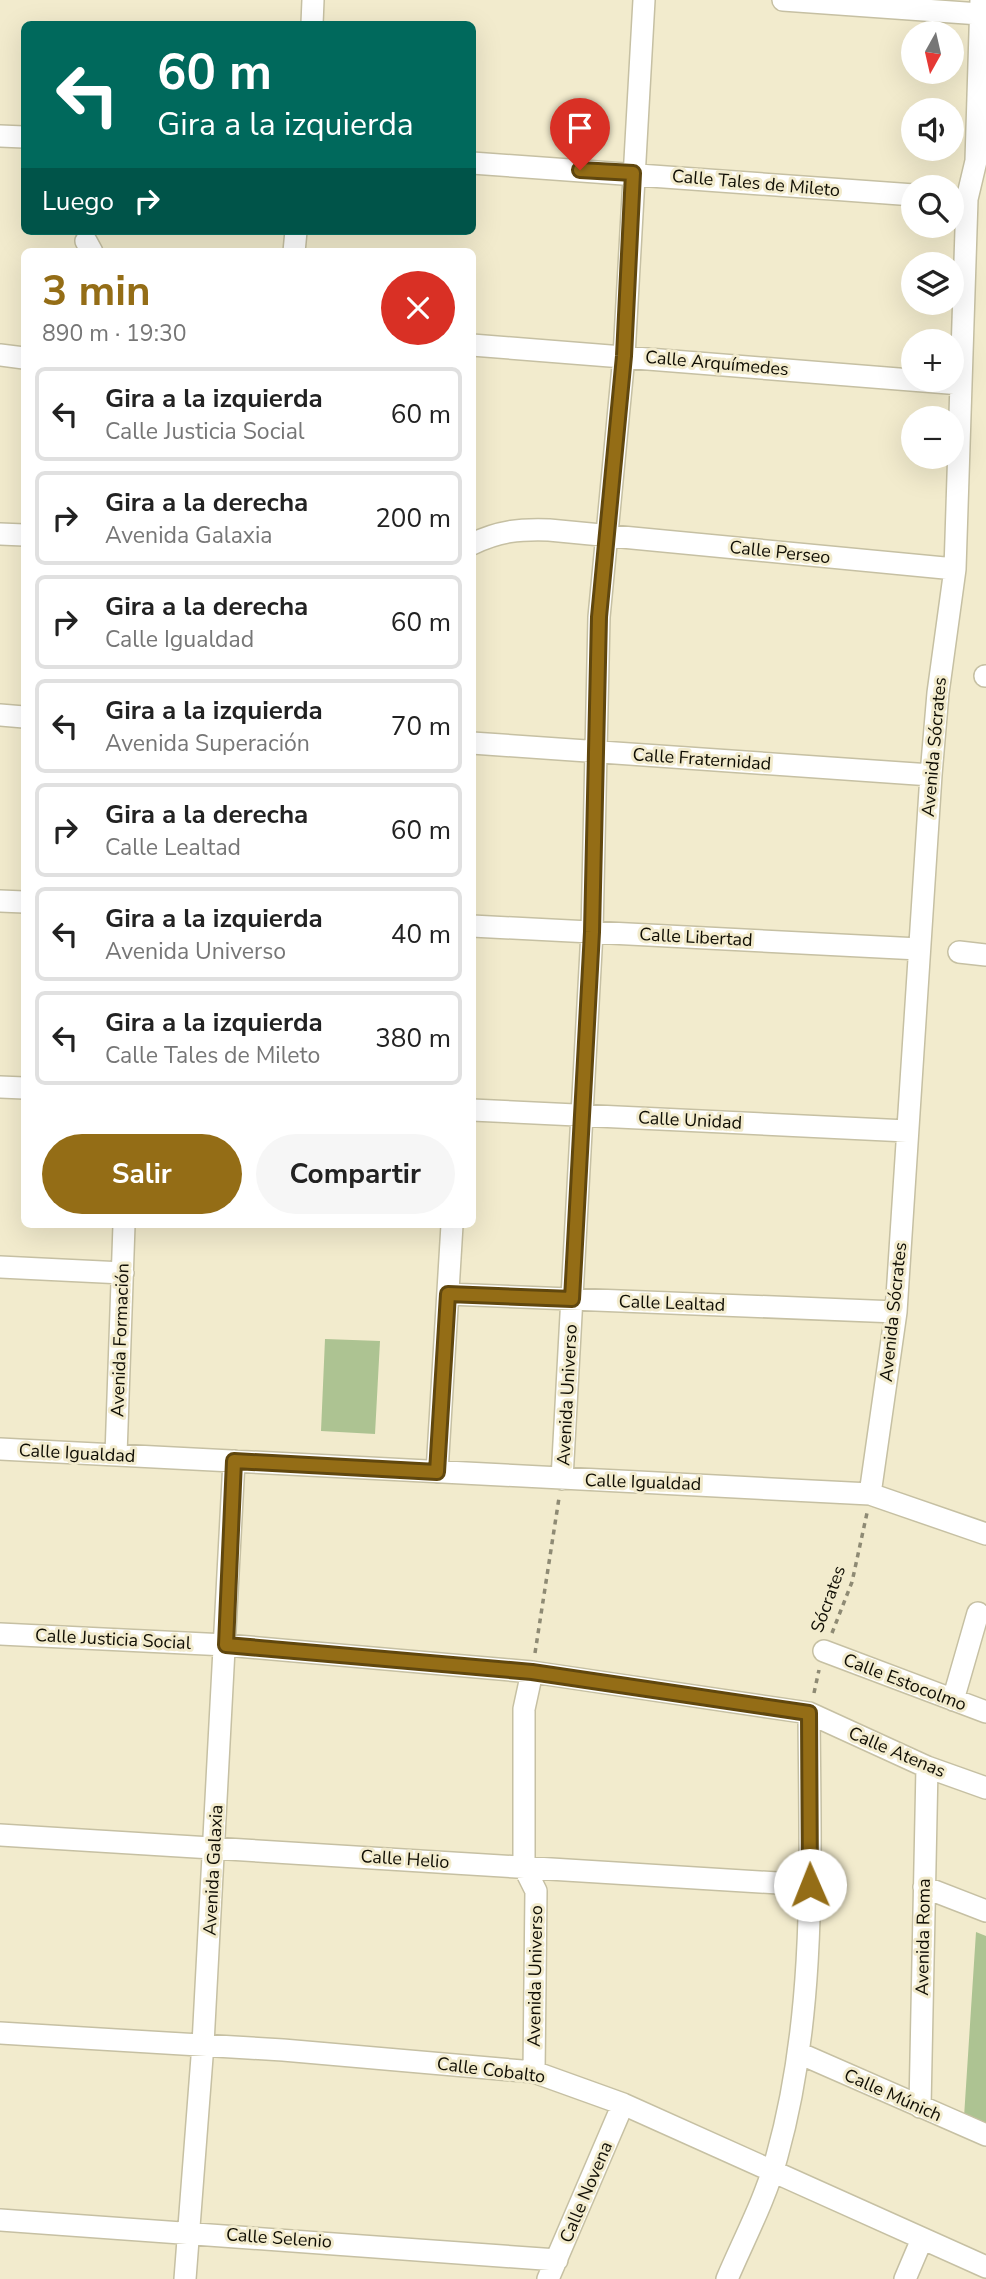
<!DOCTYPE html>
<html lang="es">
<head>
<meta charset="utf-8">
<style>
  :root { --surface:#fff; --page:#f6f6f6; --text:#222; --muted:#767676; --line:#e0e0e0; --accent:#946d16 }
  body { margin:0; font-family:"Nunito Sans",sans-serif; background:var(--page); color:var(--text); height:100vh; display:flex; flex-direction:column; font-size:26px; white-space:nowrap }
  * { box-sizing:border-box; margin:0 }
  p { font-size:23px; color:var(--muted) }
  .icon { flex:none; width:38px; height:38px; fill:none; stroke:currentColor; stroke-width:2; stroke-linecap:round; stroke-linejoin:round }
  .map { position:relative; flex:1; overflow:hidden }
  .details { position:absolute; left:21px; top:248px; width:455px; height:980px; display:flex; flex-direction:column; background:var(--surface); border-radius:10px; box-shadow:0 7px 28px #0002 }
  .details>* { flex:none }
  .top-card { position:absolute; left:21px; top:21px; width:455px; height:214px; border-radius:10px; box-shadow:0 7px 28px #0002; background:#00695c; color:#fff; overflow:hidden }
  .needle { width:46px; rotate:188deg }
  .fabs { position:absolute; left:901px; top:21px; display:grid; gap:14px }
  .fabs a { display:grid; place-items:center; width:63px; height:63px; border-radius:50%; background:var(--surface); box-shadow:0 7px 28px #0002; font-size:35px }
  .pin { position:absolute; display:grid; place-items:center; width:60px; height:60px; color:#fff; margin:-72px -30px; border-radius:50% 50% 50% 0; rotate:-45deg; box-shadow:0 0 7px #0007 }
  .pin .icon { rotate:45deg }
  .me { position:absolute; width:77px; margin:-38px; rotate:359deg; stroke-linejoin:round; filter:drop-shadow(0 0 5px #0008) }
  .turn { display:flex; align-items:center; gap:24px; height:147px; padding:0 21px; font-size:32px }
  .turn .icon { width:91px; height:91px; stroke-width:2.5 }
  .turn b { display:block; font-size:49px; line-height:60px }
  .then { display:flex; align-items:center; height:66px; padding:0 21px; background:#0003; gap:14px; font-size:26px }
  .round { display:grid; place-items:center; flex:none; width:74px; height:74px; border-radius:37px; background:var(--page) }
  .overview { display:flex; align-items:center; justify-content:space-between; height:119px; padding:0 21px }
  h1 { font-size:42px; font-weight:700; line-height:52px; color:var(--accent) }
  .button { display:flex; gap:14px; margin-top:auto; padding:14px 21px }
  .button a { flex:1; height:80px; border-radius:42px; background:var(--accent); color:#fff; font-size:28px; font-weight:700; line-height:80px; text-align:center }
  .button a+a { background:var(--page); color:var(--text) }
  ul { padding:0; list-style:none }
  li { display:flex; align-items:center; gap:21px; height:94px; margin:0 14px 10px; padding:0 7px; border:4px solid var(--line); border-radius:10px }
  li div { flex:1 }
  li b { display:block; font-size:26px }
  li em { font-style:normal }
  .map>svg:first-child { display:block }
</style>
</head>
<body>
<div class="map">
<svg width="986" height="2279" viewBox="0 0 986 2279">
  <rect width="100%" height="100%" fill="#f2ebcd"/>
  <!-- green -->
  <path fill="#adc392" d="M325 1339 380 1341 375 1434 321 1431Z
    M976 1932 986 1936V2126L964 2117Z"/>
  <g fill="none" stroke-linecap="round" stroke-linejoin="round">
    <defs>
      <path id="minor" d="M783 0 980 14
        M312 24 313 0
        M0 136 24 137
        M472 163 914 195
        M86 241 92 252
        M294 252 296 231
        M472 345 961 384
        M0 355 24 358
        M0 534 24 535
        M472 544C499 531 519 529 549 530L955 569
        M985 676H986
        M0 715 24 717
        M472 743 931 775
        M0 901 24 902
        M472 926 919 949
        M959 952 986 955
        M0 1087 24 1088
        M472 1110 907 1131
        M0 1267 123 1273
        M448 1294 896 1312
        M0 1449 870 1494 986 1534
        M116 1455 124 1225
        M437 1472 452 1225
        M562 1479 592 932 599 617 624 356 644 0
        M870 1494 896 1312 931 775 938 693 955 569 967 199 976 161 981 0
        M0 1634 226 1645 532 1672 809 1713 927 1767 986 1788
        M824 1651 986 1712
        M532 1672 524 1709V1867L536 1891 534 2072
        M953 1700 978 1613
        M0 1835 810 1885
        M924 1887 986 1911
        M0 2033 283 2050 534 2072 623 2104 986 2267
        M801 2054 986 2135
        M920 2107 927 1767
        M0 2220 557 2260
        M185 2279 203 2044 234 1461
        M548 2279 623 2104
        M727 2279C744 2239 766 2198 777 2156 817 2013 810 1861 809 1713
        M905 2279 922 2239"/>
    </defs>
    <!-- minor casing -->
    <use href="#minor" stroke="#c6c0a3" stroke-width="24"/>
    <!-- path -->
    <path stroke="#8e8a74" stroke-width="3.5" stroke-dasharray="5 5" stroke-linecap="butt" d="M832 1633 852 1582 867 1513
      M535 1653 559 1498
      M814 1693 819 1670"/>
    <!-- minor -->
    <use href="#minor" stroke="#fff" stroke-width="21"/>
  </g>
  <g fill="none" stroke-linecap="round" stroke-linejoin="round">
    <defs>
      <path id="route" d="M580 170 633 173 624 356 599 617 592 932 572 1299 448 1294 437 1472 234 1461 226 1645 532 1672 809 1713 810 1885"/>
    </defs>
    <!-- route casing -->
    <use href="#route" stroke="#60470e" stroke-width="18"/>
    <!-- route -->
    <use href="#route" stroke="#946d16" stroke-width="12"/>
  </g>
  <g text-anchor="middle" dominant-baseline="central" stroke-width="6" stroke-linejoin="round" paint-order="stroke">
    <!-- street labels -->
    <g font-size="18" fill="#100e04" stroke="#f2ebcd">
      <text transform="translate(756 183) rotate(5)">Calle Tales de Mileto</text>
      <text transform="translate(717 363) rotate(5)">Calle Arquímedes</text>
      <text transform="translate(780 552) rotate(6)">Calle Perseo</text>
      <text transform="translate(934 747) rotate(-85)">Avenida Sócrates</text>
      <text transform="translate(702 759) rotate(4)">Calle Fraternidad</text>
      <text transform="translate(696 937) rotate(3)">Calle Libertad</text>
      <text transform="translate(690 1120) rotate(3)">Calle Unidad</text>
      <text transform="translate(672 1303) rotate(2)">Calle Lealtad</text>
      <text transform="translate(893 1312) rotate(-84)">Avenida Sócrates</text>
      <text transform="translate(120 1340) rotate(-88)">Avenida Formación</text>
      <text transform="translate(567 1395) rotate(-87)">Avenida Universo</text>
      <text transform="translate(77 1453) rotate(3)">Calle Igualdad</text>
      <text transform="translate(643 1482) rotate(2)">Calle Igualdad</text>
      <text transform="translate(828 1599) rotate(-70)">Sócrates</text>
      <text transform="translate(113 1639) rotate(3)">Calle Justicia Social</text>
      <text transform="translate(905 1682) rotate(21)">Calle Estocolmo</text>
      <text transform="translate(897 1752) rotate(23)">Calle Atenas</text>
      <text transform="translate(405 1859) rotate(4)">Calle Helio</text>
      <text transform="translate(213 1870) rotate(-87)">Avenida Galaxia</text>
      <text transform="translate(923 1937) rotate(-89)">Avenida Roma</text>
      <text transform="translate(535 1976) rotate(-89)">Avenida Universo</text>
      <text transform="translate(491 2070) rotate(7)">Calle Cobalto</text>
      <text transform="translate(893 2095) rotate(24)">Calle Múnich</text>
      <text transform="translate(586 2192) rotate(-67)">Calle Novena</text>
      <text transform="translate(279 2238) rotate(4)">Calle Selenio</text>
    </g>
  </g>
</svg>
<div class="fabs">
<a><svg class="needle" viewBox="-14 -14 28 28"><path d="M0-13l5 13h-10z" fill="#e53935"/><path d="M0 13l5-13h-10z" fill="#767676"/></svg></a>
<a><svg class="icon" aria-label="sound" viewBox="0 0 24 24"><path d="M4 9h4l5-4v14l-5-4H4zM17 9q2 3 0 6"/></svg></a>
<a><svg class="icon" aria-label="search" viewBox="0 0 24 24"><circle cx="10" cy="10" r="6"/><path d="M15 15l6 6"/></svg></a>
<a><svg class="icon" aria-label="layers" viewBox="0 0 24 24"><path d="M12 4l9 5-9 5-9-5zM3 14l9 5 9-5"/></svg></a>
<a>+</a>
<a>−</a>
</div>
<div class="pin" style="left:580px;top:170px;background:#d93025"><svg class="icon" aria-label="arrive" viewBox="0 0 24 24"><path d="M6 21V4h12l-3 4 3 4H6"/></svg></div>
<svg class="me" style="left:810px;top:1885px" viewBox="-20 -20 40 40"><circle r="19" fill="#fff"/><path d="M0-13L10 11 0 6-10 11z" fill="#946d16"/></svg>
<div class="top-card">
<div class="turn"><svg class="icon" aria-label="left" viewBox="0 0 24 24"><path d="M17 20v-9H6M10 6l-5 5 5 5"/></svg><div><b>60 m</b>Gira a la izquierda</div></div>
<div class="then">Luego<svg class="icon" aria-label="right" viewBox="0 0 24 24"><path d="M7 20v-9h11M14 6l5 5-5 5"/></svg></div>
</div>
<section class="details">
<div class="overview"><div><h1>3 min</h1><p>890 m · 19:30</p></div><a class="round" style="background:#d93025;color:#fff"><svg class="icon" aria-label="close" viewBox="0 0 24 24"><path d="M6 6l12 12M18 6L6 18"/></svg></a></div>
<ul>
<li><svg class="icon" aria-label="left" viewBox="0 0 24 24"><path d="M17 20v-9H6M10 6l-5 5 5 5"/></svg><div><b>Gira a la izquierda</b><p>Calle Justicia Social</p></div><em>60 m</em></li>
<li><svg class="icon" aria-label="right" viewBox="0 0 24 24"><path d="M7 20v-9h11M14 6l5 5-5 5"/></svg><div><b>Gira a la derecha</b><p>Avenida Galaxia</p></div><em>200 m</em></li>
<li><svg class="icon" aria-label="right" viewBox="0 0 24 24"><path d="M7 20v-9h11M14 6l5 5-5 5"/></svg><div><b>Gira a la derecha</b><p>Calle Igualdad</p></div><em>60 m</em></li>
<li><svg class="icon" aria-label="left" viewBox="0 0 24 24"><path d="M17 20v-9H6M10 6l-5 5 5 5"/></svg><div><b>Gira a la izquierda</b><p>Avenida Superación</p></div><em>70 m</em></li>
<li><svg class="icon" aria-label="right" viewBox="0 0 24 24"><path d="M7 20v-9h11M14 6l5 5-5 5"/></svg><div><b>Gira a la derecha</b><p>Calle Lealtad</p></div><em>60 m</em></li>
<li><svg class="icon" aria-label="left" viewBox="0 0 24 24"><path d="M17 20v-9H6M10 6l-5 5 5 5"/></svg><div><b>Gira a la izquierda</b><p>Avenida Universo</p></div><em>40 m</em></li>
<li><svg class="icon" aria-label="left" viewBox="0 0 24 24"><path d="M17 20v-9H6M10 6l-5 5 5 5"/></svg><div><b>Gira a la izquierda</b><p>Calle Tales de Mileto</p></div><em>380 m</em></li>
</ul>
<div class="button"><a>Salir</a><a>Compartir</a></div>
</section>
</div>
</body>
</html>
